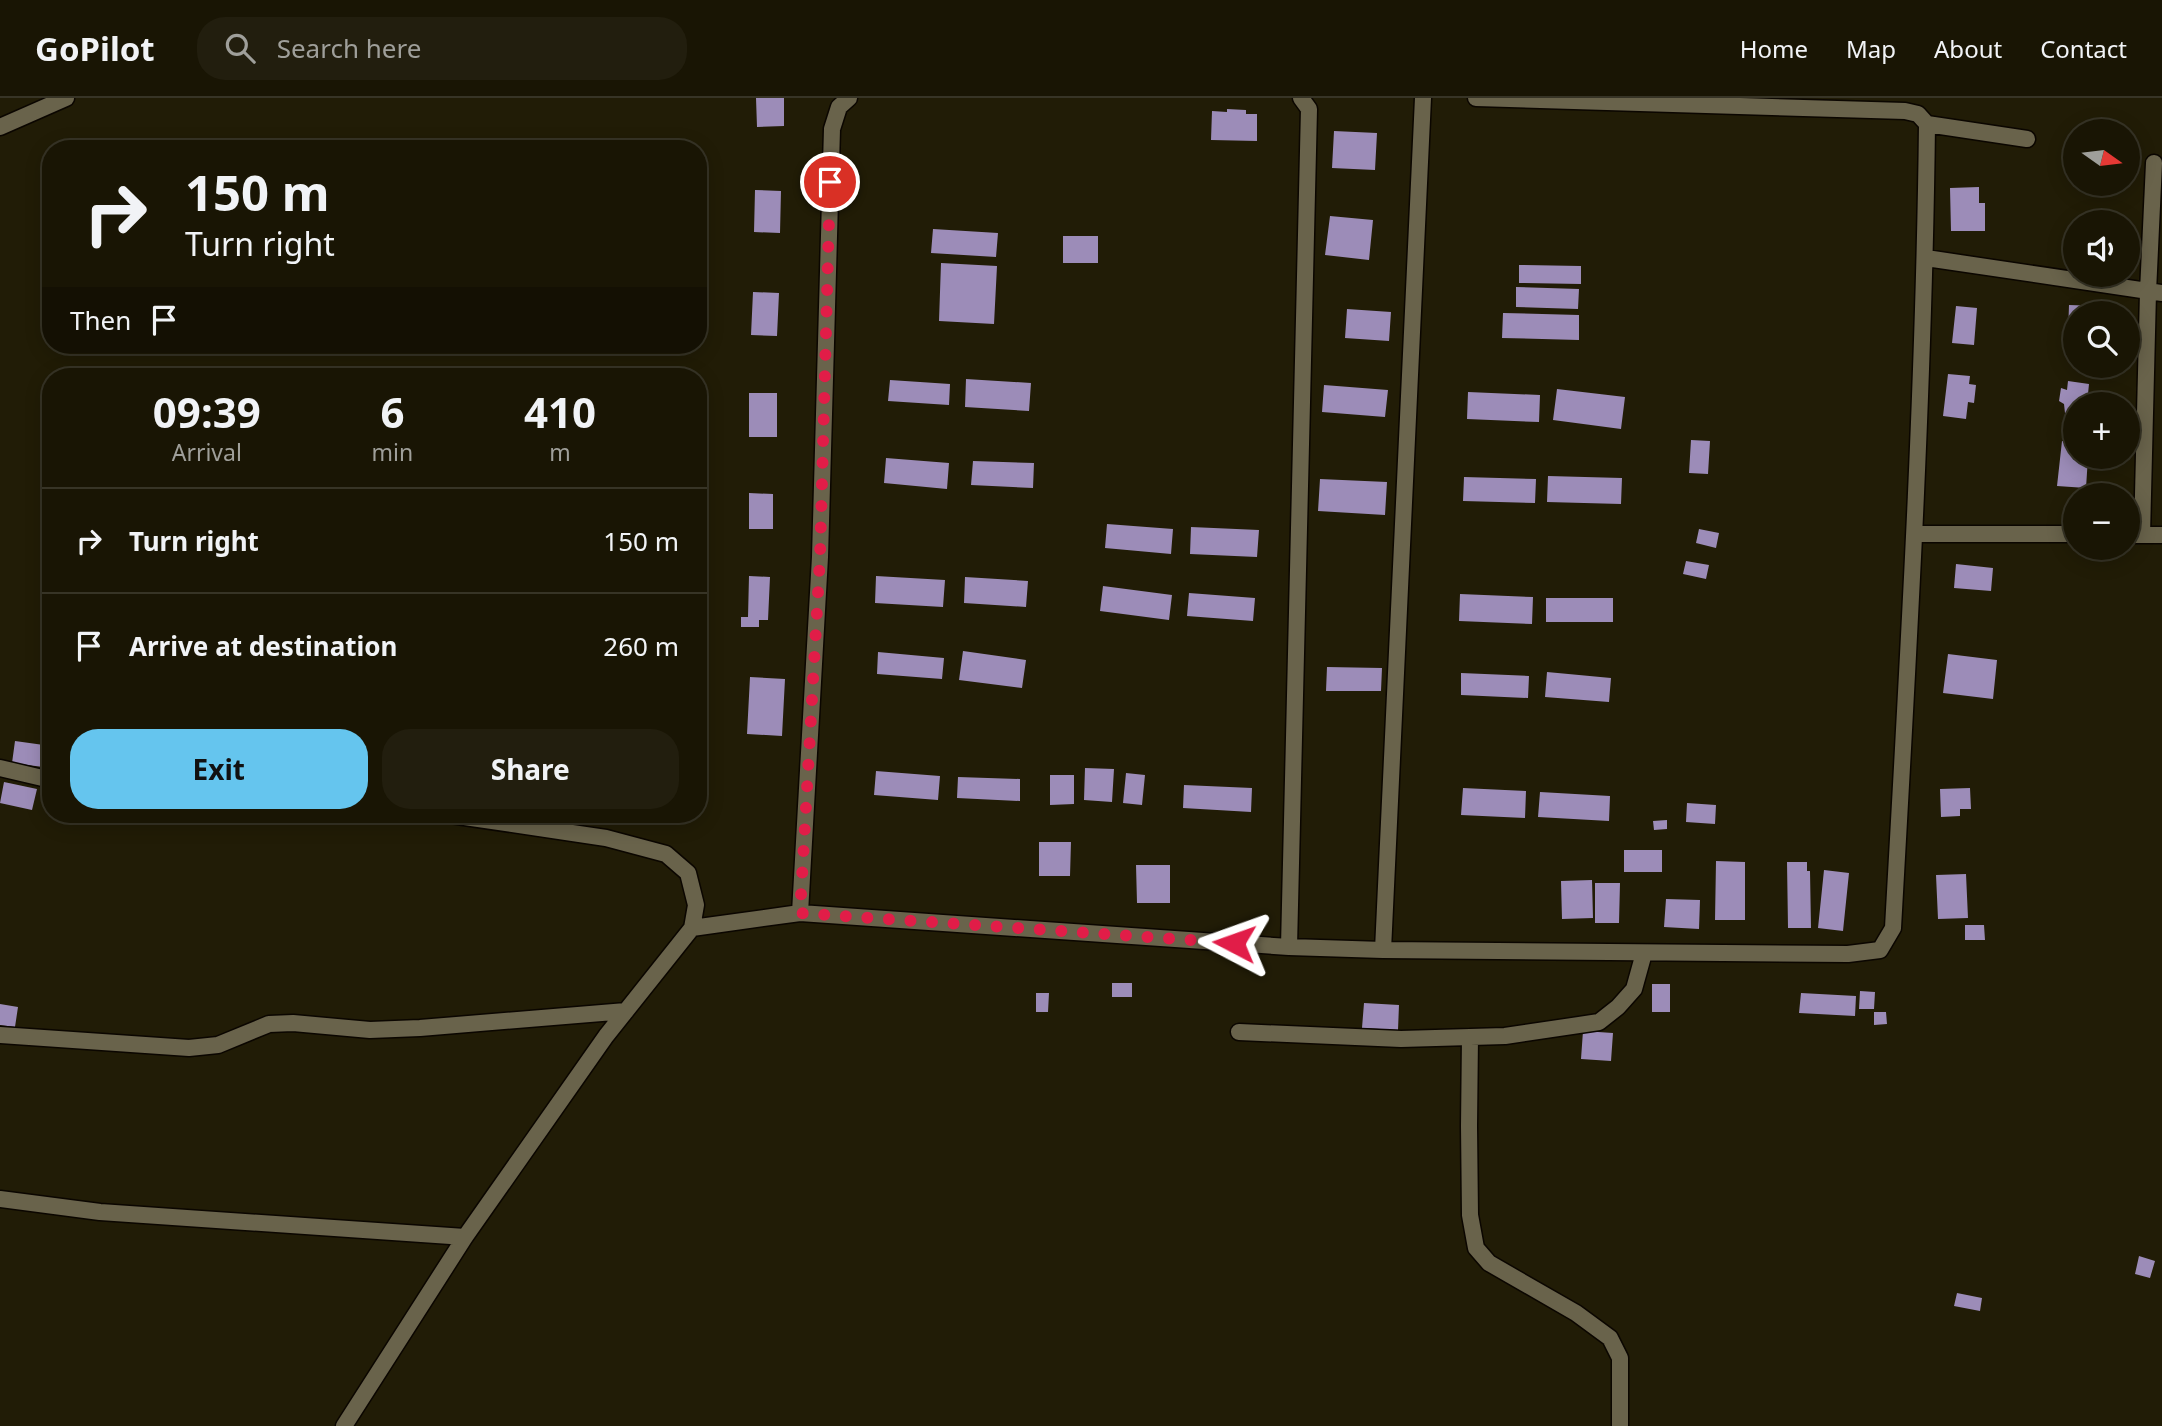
<!DOCTYPE html>
<html lang="en">
<head>
<meta charset="utf-8">
<style>
  :root { --surface:#191504; --page:#221e0e; --text:#f1f3f6; --muted:#9f9f9a; --line:#373426; --accent:#65c5ee }
  body { margin:0; font-family:"Noto Sans",sans-serif; background:var(--page); color:var(--text); height:100vh; display:flex; flex-direction:column; font-size:26px; white-space:nowrap }
  * { box-sizing:border-box; margin:0 }
  p { font-size:23px; color:var(--muted) }
  .icon { flex:none; width:38px; height:38px; fill:none; stroke:currentColor; stroke-width:2; stroke-linecap:round; stroke-linejoin:round }
  .map { position:relative; flex:1; overflow:hidden }
  .drawer { position:absolute; left:42px; top:270px; width:665px; height:455px; display:flex; flex-direction:column; background:var(--surface); border-radius:28px; box-shadow:0 4px 18px #0003,0 0 0 2px var(--line) }
  .drawer>* { flex:none }
  .top-card { position:absolute; left:42px; top:42px; width:665px; height:214px; border-radius:28px; box-shadow:0 4px 18px #0003,0 0 0 2px var(--line); background:#191504; color:var(--text); overflow:hidden }
  .needle { width:46px; rotate:104deg }
  .fabs { position:absolute; left:2063px; top:21px; display:grid; gap:14px }
  .fabs a { display:grid; place-items:center; width:77px; height:77px; border-radius:50%; background:var(--surface); box-shadow:0 4px 18px #0003,0 0 0 2px var(--line); font-size:35px }
  .pin { position:absolute; display:grid; place-items:center; width:60px; height:60px; color:#fff; margin:-30px; border:4px solid #fff; border-radius:50%; box-shadow:0 2px 7px #0007 }
  .me { position:absolute; width:77px; margin:-38px; rotate:274deg; stroke-linejoin:round; filter:drop-shadow(0 0 5px #0008) }
  .turn { display:flex; align-items:center; gap:24px; height:147px; padding:0 28px; font-size:32px }
  .turn .icon { width:91px; height:91px; stroke-width:2.5 }
  .turn b { display:block; font-size:49px; line-height:60px }
  .then { display:flex; align-items:center; height:66px; padding:0 28px; background:#0003; gap:14px; font-size:26px }
  .eta { display:flex; justify-content:space-evenly; align-items:center; height:119px; text-align:center }
  .eta b { font-size:42px; font-weight:700; line-height:49px }
  .primary-button { display:flex; gap:14px; margin-top:auto; padding:14px 28px }
  .primary-button a { flex:1; height:80px; border-radius:28px; background:var(--accent); color:#111; font-size:28px; font-weight:700; line-height:80px; text-align:center }
  .primary-button a+a { background:var(--page); color:var(--text) }
  ul { padding:0; list-style:none }
  li { display:flex; align-items:center; gap:21px; height:105px; padding:0 28px; border-top:2px solid var(--line) }
  li div { flex:1 }
  li b { display:block; font-size:26px }
  li em { font-style:normal }
  header { display:flex; align-items:center; gap:42px; box-sizing:border-box; height:98px; padding:0 35px; background:var(--surface); border-bottom:2px solid var(--line) }
  header strong { font-size:33px }
  nav { display:flex; gap:38px; margin-inline-start:auto; font-size:24px }
  .search { width:490px; height:63px; background:var(--page); display:flex; align-items:center; gap:18px; box-sizing:border-box; padding:0 24px; border-radius:28px; color:var(--muted); font-size:26px }
  .map>svg:first-child { display:block }
</style>
</head>
<body>
<header>
<strong>GoPilot</strong>
<div class="search"><svg class="icon" aria-label="search" viewBox="0 0 24 24"><circle cx="10" cy="10" r="6"/><path d="M15 15l6 6"/></svg>Search here</div>
<nav><a>Home</a><a>Map</a><a>About</a><a>Contact</a></nav>
</header>
<div class="map">
<svg width="2162" height="1328" viewBox="0 0 2162 1328">
  <rect width="100%" height="100%" fill="#211c06"/>
  <!-- building -->
  <path fill="#9c8cb8" d="M756 0H784V28L757 29Z
    M1227 11 1246 12V16H1257V43L1211 42 1212 13 1227 14Z
    M1334 33 1377 35 1375 72 1332 70Z
    M1979 89V105H1985V133H1951L1950 90Z
    M755 92 781 93 780 135 754 134Z
    M1330 118 1373 122 1369 162 1325 157Z
    M933 131 998 135 996 159 931 155Z
    M1063 138H1098V165H1063Z
    M941 165 997 168 994 226 939 223Z
    M1519 167 1581 168V186L1519 185Z
    M1516 189 1579 191 1578 211 1516 209Z
    M753 194 779 195 777 238 751 237Z
    M2069 207 2099 208V215H2076V236H2068Z
    M1956 208 1977 210 1974 247 1952 245Z
    M1347 211 1391 214 1389 243 1345 240Z
    M1503 215 1579 217V242L1502 240Z
    M1948 276 1970 278 1969 286 1976 287 1974 305 1968 304 1966 321 1943 318Z
    M966 281 1031 285 1029 313 965 309Z
    M890 282 950 286 949 307 888 303Z
    M2068 283 2089 286 2087 306H2076V316L2065 315 2064 306 2059 303 2061 290 2067 292Z
    M1324 287 1388 292 1385 319 1322 314Z
    M1557 291 1625 299 1621 331 1553 322Z
    M1468 294 1540 297 1539 324 1467 321Z
    M749 295H777V339H749Z
    M1691 342 1710 343 1708 376 1689 375Z
    M2062 343 2076 344V359H2088L2086 390 2057 388Z
    M886 360 949 365 947 391 884 385Z
    M973 363 1034 365 1033 390 971 387Z
    M1548 378 1622 380 1621 406 1547 404Z
    M1464 379 1536 381 1535 405 1463 403Z
    M1320 381 1387 384 1385 417 1318 413Z
    M749 395 773 396V431H749Z
    M1107 426 1173 431 1171 456 1105 450Z
    M1191 429 1259 432 1257 459 1190 456Z
    M1699 431 1719 435 1716 450 1696 445Z
    M1686 463 1709 467 1706 481 1683 476Z
    M1956 466 1993 470 1991 493 1954 490Z
    M749 478 770 479 768 522H759V529H741V519H748Z
    M876 478 945 482 943 509 875 505Z
    M965 479 1028 483 1026 509 964 505Z
    M1103 488 1172 497 1169 522 1100 513Z
    M1189 495 1255 500 1253 523 1187 518Z
    M1460 496 1533 499 1532 526 1459 523Z
    M1546 500H1613V524H1546Z
    M963 553 1026 562 1022 590 959 582Z
    M878 554 944 560 942 581 877 576Z
    M1948 556 1997 562 1993 601 1943 595Z
    M1327 569 1382 570 1381 593H1326Z
    M1547 574 1611 580 1609 604 1545 599Z
    M1461 575 1529 578 1528 600 1461 597Z
    M750 579 785 581 782 638 747 636Z
    M15 643 51 648V670L12 665Z
    M1085 670 1114 671 1112 704 1084 702Z
    M876 673 940 678 938 702 874 697Z
    M1126 675 1145 677 1142 707 1123 705Z
    M1050 677H1074V706L1050 707Z
    M958 679 1020 681V703L957 700Z
    M4 684 37 691 32 712 0 705Z
    M1184 687 1252 690 1251 714 1183 710Z
    M1463 690 1526 693 1525 720 1461 717Z
    M1970 690 1971 711H1960V718L1941 719 1940 691Z
    M1540 694 1610 698 1609 723 1538 719Z
    M1687 705 1716 707 1715 726 1686 724Z
    M1667 722V731L1654 732 1653 723Z
    M1039 744H1071L1070 778H1039Z
    M1624 752H1662V774H1624Z
    M1716 763 1745 764V822H1715Z
    M1787 764H1807V773H1810L1811 830H1788Z
    M1136 767H1170V805H1137Z
    M1824 772 1849 775 1843 833 1818 830Z
    M1966 776 1968 820 1938 821 1936 777Z
    M1592 782 1593 820 1562 821 1561 783Z
    M1595 785H1620L1619 825H1595Z
    M1666 801 1700 802 1699 831 1664 829Z
    M1965 827H1984L1985 842H1965Z
    M1112 885H1132V899H1112Z
    M1652 886H1670V914H1652Z
    M1860 893 1875 894 1874 911H1859Z
    M1036 895H1049L1048 914H1036Z
    M1801 895 1856 898 1855 918 1799 915Z
    M1364 905 1399 907 1398 932 1362 930Z
    M0 906 18 909 15 929 0 927Z
    M1874 914H1886L1887 926 1874 927Z
    M1583 933 1613 935 1611 963 1581 961Z
    M2139 1158 2155 1163 2150 1180 2135 1176Z
    M1957 1195 1982 1200 1980 1213 1954 1208Z"/>
  <g fill="none" stroke-linecap="round" stroke-linejoin="round">
    <defs>
      <path id="minor" d="M1927 26 2027 41
        M0 29 66 0
        M1926 160 2162 195
        M1915 436H2076
        M2128 437H2162
        M2142 437 2148 194 2154 65
        M0 670 51 682
        M444 716 606 740 666 756 688 775 696 807 692 830
        M800 815 820 459 832 31 839 9 849 0
        M1289 849 1309 11 1301 0
        M1383 852 1423 0
        M1239 934 1401 941 1505 938 1599 924 1618 909 1634 891 1644 855
        M0 937 189 950 218 947 269 926 293 925 370 932 420 930 626 913
        M1470 939 1469 1028 1470 1117 1476 1150 1489 1165 1576 1215 1610 1240 1620 1260V1328
        M0 1101 100 1114 465 1139
        M344 1328 465 1139 606 938 692 830 800 815 1289 849 1383 852 1848 856 1880 852 1893 830C1908 562 1924 294 1927 26L1918 16 1905 13 1476 0"/>
    </defs>
    <!-- minor casing -->
    <use href="#minor" stroke="#0b0600" stroke-width="19"/>
    <!-- minor -->
    <use href="#minor" stroke="#69634b" stroke-width="16"/>
  </g>
  <g fill="none" stroke-linecap="round" stroke-linejoin="round">
    <!-- route -->
    <path stroke="#e11d48" stroke-width="12" stroke-dasharray="0 21.6" d="M830 84 820 459 800 815 1234 845"/>
  </g>
</svg>
<div class="fabs">
<a><svg class="needle" viewBox="-14 -14 28 28"><path d="M0-13l5 13h-10z" fill="#e53935"/><path d="M0 13l5-13h-10z" fill="#9f9f9a"/></svg></a>
<a><svg class="icon" aria-label="sound" viewBox="0 0 24 24"><path d="M4 9h4l5-4v14l-5-4H4zM17 9q2 3 0 6"/></svg></a>
<a><svg class="icon" aria-label="search" viewBox="0 0 24 24"><circle cx="10" cy="10" r="6"/><path d="M15 15l6 6"/></svg></a>
<a>+</a>
<a>−</a>
</div>
<div class="pin" style="left:830px;top:84px;background:#d93025"><svg class="icon" aria-label="arrive" viewBox="0 0 24 24"><path d="M6 21V4h12l-3 4 3 4H6"/></svg></div>
<svg class="me" style="left:1234px;top:845px" viewBox="-20 -20 40 40"><path d="M0-17L14 15 0 8-14 15z" fill="#e11d48" stroke="#fff" stroke-width="4"/></svg>
<div class="top-card">
<div class="turn"><svg class="icon" aria-label="right" viewBox="0 0 24 24"><path d="M7 20v-9h11M14 6l5 5-5 5"/></svg><div><b>150 m</b>Turn right</div></div>
<div class="then">Then<svg class="icon" aria-label="arrive" viewBox="0 0 24 24"><path d="M6 21V4h12l-3 4 3 4H6"/></svg></div>
</div>
<section class="drawer">
<div class="eta">
<div><b>09:39</b><p>Arrival</p></div>
<div><b>6</b><p>min</p></div>
<div><b>410</b><p>m</p></div>
</div>
<ul>
<li><svg class="icon" aria-label="right" viewBox="0 0 24 24"><path d="M7 20v-9h11M14 6l5 5-5 5"/></svg><div><b>Turn right</b></div><em>150 m</em></li>
<li><svg class="icon" aria-label="arrive" viewBox="0 0 24 24"><path d="M6 21V4h12l-3 4 3 4H6"/></svg><div><b>Arrive at destination</b></div><em>260 m</em></li>
</ul>
<div class="primary-button"><a>Exit</a><a>Share</a></div>
</section>
</div>
</body>
</html>
